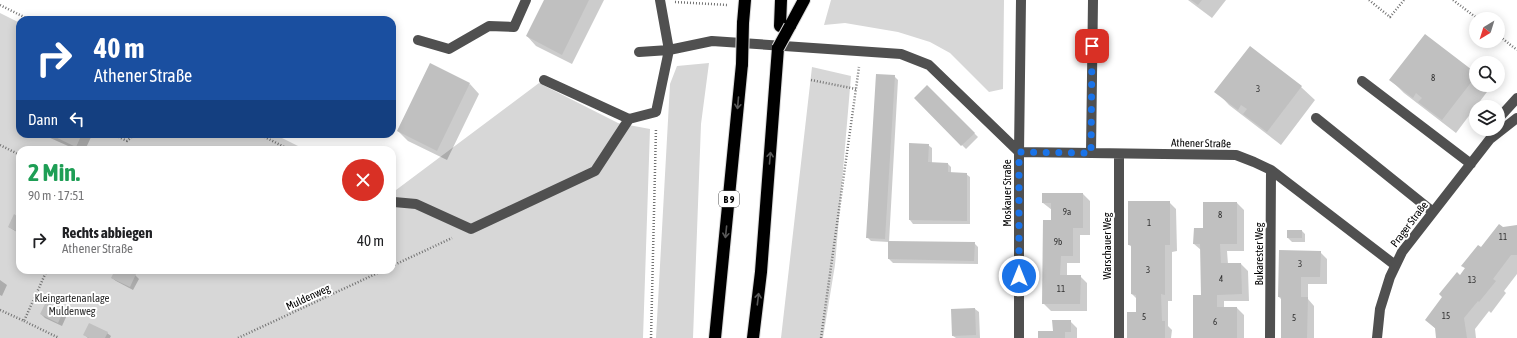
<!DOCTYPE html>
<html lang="de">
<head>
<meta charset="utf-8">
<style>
  :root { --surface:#fff; --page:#f2f2f2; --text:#202124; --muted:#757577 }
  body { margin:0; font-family:"Asap Condensed",sans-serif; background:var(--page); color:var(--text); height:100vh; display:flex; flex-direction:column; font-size:15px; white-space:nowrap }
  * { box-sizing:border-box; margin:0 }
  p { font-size:13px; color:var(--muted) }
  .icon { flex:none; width:22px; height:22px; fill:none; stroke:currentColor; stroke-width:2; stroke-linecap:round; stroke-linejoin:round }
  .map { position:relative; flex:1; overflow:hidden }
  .side { position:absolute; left:16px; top:146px; width:380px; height:128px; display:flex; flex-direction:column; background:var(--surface); border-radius:12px; box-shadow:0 2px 10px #0003 }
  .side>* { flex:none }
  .top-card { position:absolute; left:16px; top:16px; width:380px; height:122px; border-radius:12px; box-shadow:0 2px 10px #0003; background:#1a4fa0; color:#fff; overflow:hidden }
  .needle { width:26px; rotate:218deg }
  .controls { position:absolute; left:1469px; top:12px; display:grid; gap:8px }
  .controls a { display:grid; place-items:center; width:36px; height:36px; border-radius:50%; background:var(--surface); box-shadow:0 2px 10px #0003; font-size:20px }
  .pin { position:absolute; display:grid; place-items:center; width:34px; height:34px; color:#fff; margin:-17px; border-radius:8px; box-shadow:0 2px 6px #0006 }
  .me { position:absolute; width:44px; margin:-22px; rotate:0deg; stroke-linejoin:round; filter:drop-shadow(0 0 3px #0008) }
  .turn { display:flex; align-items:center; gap:14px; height:84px; padding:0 12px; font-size:18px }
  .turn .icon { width:52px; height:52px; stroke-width:2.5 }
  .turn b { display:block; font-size:28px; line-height:34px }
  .then { display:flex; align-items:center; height:38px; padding:0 12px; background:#0003; gap:8px; font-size:15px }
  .round { display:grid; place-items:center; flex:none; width:42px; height:42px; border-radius:21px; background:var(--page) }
  .head { display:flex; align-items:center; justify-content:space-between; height:68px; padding:0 12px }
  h1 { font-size:24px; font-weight:700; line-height:30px; color:#1e9e55 }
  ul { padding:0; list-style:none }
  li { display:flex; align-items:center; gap:12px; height:52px; padding:0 12px }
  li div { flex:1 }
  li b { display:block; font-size:15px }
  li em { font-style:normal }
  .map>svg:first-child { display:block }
</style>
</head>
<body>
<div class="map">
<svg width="1517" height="338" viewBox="0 0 1517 338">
  <rect width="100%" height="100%" fill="#fff"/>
  <!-- green -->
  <path fill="#d7d7d7" d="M831 0H1004L1003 89 989 92 950 53 930 42 898 32 845 23 824 25Z
    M0 13 20 23V134H274L306 150H20V270H392V193L539 83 618 123 650 129 643 338H0Z
    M709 63 701 124 693 338H656L670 84 677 66Z
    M812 67 851 76 835 265 823 338H781Z"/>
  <!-- shadow -->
  <path fill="#0003" d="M545 0H604L572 64 536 46 527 36Z
    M1188 0H1226L1212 18Z
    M1476 74V85H1487L1490 88 1456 133 1404 93 1391 80Z
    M894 76 898 80 889 242 871 241 867 237Z
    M470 84 479 94 447 160 408 141 398 131Z
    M927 86 978 137 966 149 915 98Z
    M1301 87 1315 100 1281 145 1229 105 1216 91Z
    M46 134H91L92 135 85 150H77L48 137Z
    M910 144 928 145 932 148V163L948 164 951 167V173L966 174 970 177V224H913L910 220Z
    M1083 194 1090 201V235H1080V263H1067V276H1080L1087 283V311H1051L1043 303 1052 221V210L1043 203Z
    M1169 202 1176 209 1177 251 1172 252V301H1168V326L1172 330 1171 338H1128L1137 313V299L1132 294V247L1129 245Z
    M1237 203 1244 210V251H1227L1228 264H1241L1248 271 1249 301H1224V308H1237L1244 315V338H1194L1202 296 1201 250 1194 244 1204 229Z
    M20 219V234L9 227Z
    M1517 226V274L1504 291 1506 293 1491 313 1489 311 1475 329 1476 338H1437V330L1426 320 1466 269 1463 266 1503 228Z
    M1302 231 1305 234V242H1292L1288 238Z
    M974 243 978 247V264L893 263 889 259Z
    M1320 252 1327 259V284H1308V299L1314 306V338H1282V300L1279 297Z
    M116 270H124L135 275 139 279 133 290 116 281 112 278Z
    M0 280 7 285 2 296 0 295Z
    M46 303 64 311 67 315 62 326 45 318 41 314Z
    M975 309 979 312 980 338H956L953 336Z
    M1070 321 1077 328V338H1039L1054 332Z
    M107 333 111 336 110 338H88L85 335Z"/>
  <!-- building -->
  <path fill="#c0c0c0" d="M544 0H589L562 55 526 36Z
    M1191 0H1202L1198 5Z
    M1425 34 1476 73V76L1442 120 1418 102 1422 98 1416 93 1413 98 1389 80Z
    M1250 46 1302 86 1267 132 1243 114 1247 109 1241 105 1238 110 1214 92Z
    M430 63 470 83 437 151 397 131Z
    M876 74 895 75 885 239 866 238Z
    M927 85 975 133 961 146 914 98Z
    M49 134H82L76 147Z
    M909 143 929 144 928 162 948 163V172L967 173V221L909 220Z
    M1042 193H1083V228H1073V256H1061L1060 275H1081L1080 304H1042L1043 220H1051V203H1042Z
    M1128 201H1170V245H1165V295L1161 294 1162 321H1165V338H1127V312H1136V295L1131 294V245H1128Z
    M1203 202H1237V244H1220L1221 263H1241L1242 294 1217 295V307H1237V338H1193V295H1201L1200 244H1193L1194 228H1203Z
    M14 214 20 218V233L8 227Z
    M1499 224 1503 227 1517 225V255H1511L1493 279 1496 281 1479 302 1478 301 1464 318 1467 338H1436L1435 328 1425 320 1442 297 1439 294 1457 272 1460 275 1465 268 1461 266 1478 245 1481 247Z
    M1287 230H1302V238H1287Z
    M888 241 975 242 974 261 888 259Z
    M1279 250 1321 251 1320 277H1301V297H1308L1307 338H1281V297H1278Z
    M115 270H127L136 274 130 287 111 278Z
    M46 302 64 310 58 323 40 314Z
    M975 308 976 335 952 336 951 309Z
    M1052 320H1071V332H1065V338H1038V331H1053Z
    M89 323 108 332 105 338H89L83 335Z"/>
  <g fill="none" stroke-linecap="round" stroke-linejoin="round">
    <defs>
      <path id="highway" d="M743 23 745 0
        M780 26 781 0
        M790 26 804 0
        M715 338 742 64
        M753 338 761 272 778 48"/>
    </defs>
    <!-- highway casing -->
    <use href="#highway" stroke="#dbdbdb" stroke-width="14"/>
    <!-- path -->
    <path stroke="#727272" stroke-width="2.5" stroke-dasharray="1 2" stroke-linecap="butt" d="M1369 0 1390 17 1404 0
      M1453 0 1478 19
      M675 2 728 5
      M0 5 30 20
      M1498 35 1517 50
      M811 80 856 89
      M113 134 127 141 135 134
      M259 134 290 150
      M0 145 20 155
      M392 266 452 238
      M0 310 24 321 47 270
      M24 321 59 338
      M238 338 384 270
      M651 338 656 128
      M821 338 859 67"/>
    <!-- minor -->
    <path stroke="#505050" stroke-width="10" d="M418 40 449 49 489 26 514 27 526 0
      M639 52 669 50 660 0
      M544 80 629 119
      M1362 81 1471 164
      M1316 118 1433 212
      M1498 119 1517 98
      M1019 152 1236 155 1254 162 1271 170 1395 265
      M1091 153 1093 0
      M394 202 416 204 471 229 595 171 629 119 656 112 669 50 712 41 901 54 929 65 1019 152
      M1019 338V152L1021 0
      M1119 338V154
      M1270 338 1271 170
      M1377 338 1380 309 1390 277 1402 252 1490 139 1517 118"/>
    <!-- highway -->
    <use href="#highway" stroke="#000" stroke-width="12"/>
    <defs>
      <path id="highway-bridge" d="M778 48 790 26
        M742 64 743 23"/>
    </defs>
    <!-- highway-bridge casing -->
    <use href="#highway-bridge" stroke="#dbdbdb" stroke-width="14" stroke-linecap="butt"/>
    <!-- highway-bridge -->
    <use href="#highway-bridge" stroke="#000" stroke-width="12"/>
  </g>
  <!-- one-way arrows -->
  <defs><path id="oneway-shaft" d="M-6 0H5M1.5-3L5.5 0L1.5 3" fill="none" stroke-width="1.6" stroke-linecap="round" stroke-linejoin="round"/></defs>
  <g stroke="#595959">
    <use href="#oneway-shaft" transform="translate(738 103) rotate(95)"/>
    <use href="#oneway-shaft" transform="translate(770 158) rotate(-85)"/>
    <use href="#oneway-shaft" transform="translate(726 232) rotate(96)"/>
    <use href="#oneway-shaft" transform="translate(758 299) rotate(-83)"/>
  </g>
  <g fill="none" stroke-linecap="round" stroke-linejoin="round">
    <!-- route -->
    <path stroke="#1a73e8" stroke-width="7" stroke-dasharray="0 12.6" d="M1019 276V152L1091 153 1092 46"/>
  </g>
  <g text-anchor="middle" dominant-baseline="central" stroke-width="4" stroke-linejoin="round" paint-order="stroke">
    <!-- number labels -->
    <g font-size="9" fill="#303030">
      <text x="1433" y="78">8</text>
      <text x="1258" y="89">3</text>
      <text x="1067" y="212">9a</text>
      <text x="1220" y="215">8</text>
      <text x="1149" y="223">1</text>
      <text x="1503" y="237">11</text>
      <text x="1058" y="242">9b</text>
      <text x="1300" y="264">3</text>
      <text x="1148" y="270">3</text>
      <text x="1221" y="279">4</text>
      <text x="1472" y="280">13</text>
      <text x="1061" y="289">11</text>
      <text x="1446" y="316">15</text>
      <text x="1144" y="317">5</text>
      <text x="1294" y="318">5</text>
      <text x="1215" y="322">6</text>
    </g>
    <!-- shield labels -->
    <rect fill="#fff" stroke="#4c4c4c" stroke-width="1" x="719" y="191" width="20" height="16" rx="3"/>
    <g font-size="10" font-weight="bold" fill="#000">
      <text x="729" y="199">B 9</text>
    </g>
    <!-- street labels -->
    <g font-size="11" fill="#000" stroke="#fff">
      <text transform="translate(1201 143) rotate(1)">Athener Straße</text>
      <text transform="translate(1007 193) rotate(-90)">Moskauer Straße</text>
      <text transform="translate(1409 224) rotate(-53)">Prager Straße</text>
      <text transform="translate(1107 246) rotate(-90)">Warschauer Weg</text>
      <text transform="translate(1259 254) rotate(-90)">Bukarester Weg</text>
      <text transform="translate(308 297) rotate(-25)">Muldenweg</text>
    </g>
    <!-- park labels -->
    <g font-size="11" fill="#2e2e2e" stroke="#fff">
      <text x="72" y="298">Kleingartenanlage<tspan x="72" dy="13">Muldenweg</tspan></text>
    </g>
  </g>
</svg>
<div class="controls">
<a><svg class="needle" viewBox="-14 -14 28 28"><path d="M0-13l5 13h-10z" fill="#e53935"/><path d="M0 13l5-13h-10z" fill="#757577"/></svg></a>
<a><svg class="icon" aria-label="search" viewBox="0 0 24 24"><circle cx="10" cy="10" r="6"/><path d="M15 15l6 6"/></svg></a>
<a><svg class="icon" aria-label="layers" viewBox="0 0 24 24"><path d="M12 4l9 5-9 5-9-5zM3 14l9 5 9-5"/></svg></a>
</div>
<div class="pin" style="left:1092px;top:46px;background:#d93025"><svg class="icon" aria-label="arrive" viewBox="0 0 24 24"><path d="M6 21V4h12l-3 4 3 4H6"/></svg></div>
<svg class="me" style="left:1019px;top:276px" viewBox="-20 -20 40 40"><circle r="17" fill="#1a73e8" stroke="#fff" stroke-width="3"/><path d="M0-11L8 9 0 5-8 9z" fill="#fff"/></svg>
<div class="top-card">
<div class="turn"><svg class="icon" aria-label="right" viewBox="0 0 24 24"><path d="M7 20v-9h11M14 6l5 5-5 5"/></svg><div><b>40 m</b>Athener Straße</div></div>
<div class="then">Dann<svg class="icon" aria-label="left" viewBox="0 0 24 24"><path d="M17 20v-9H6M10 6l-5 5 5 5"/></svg></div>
</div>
<section class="side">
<div class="head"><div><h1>2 Min.</h1><p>90 m · 17:51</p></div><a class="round" style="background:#d93025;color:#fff"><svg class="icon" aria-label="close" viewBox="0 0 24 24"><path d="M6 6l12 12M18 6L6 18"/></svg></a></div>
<ul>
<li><svg class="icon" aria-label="right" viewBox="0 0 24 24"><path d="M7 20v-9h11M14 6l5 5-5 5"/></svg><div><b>Rechts abbiegen</b><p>Athener Straße</p></div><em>40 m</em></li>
</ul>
</section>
</div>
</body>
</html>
